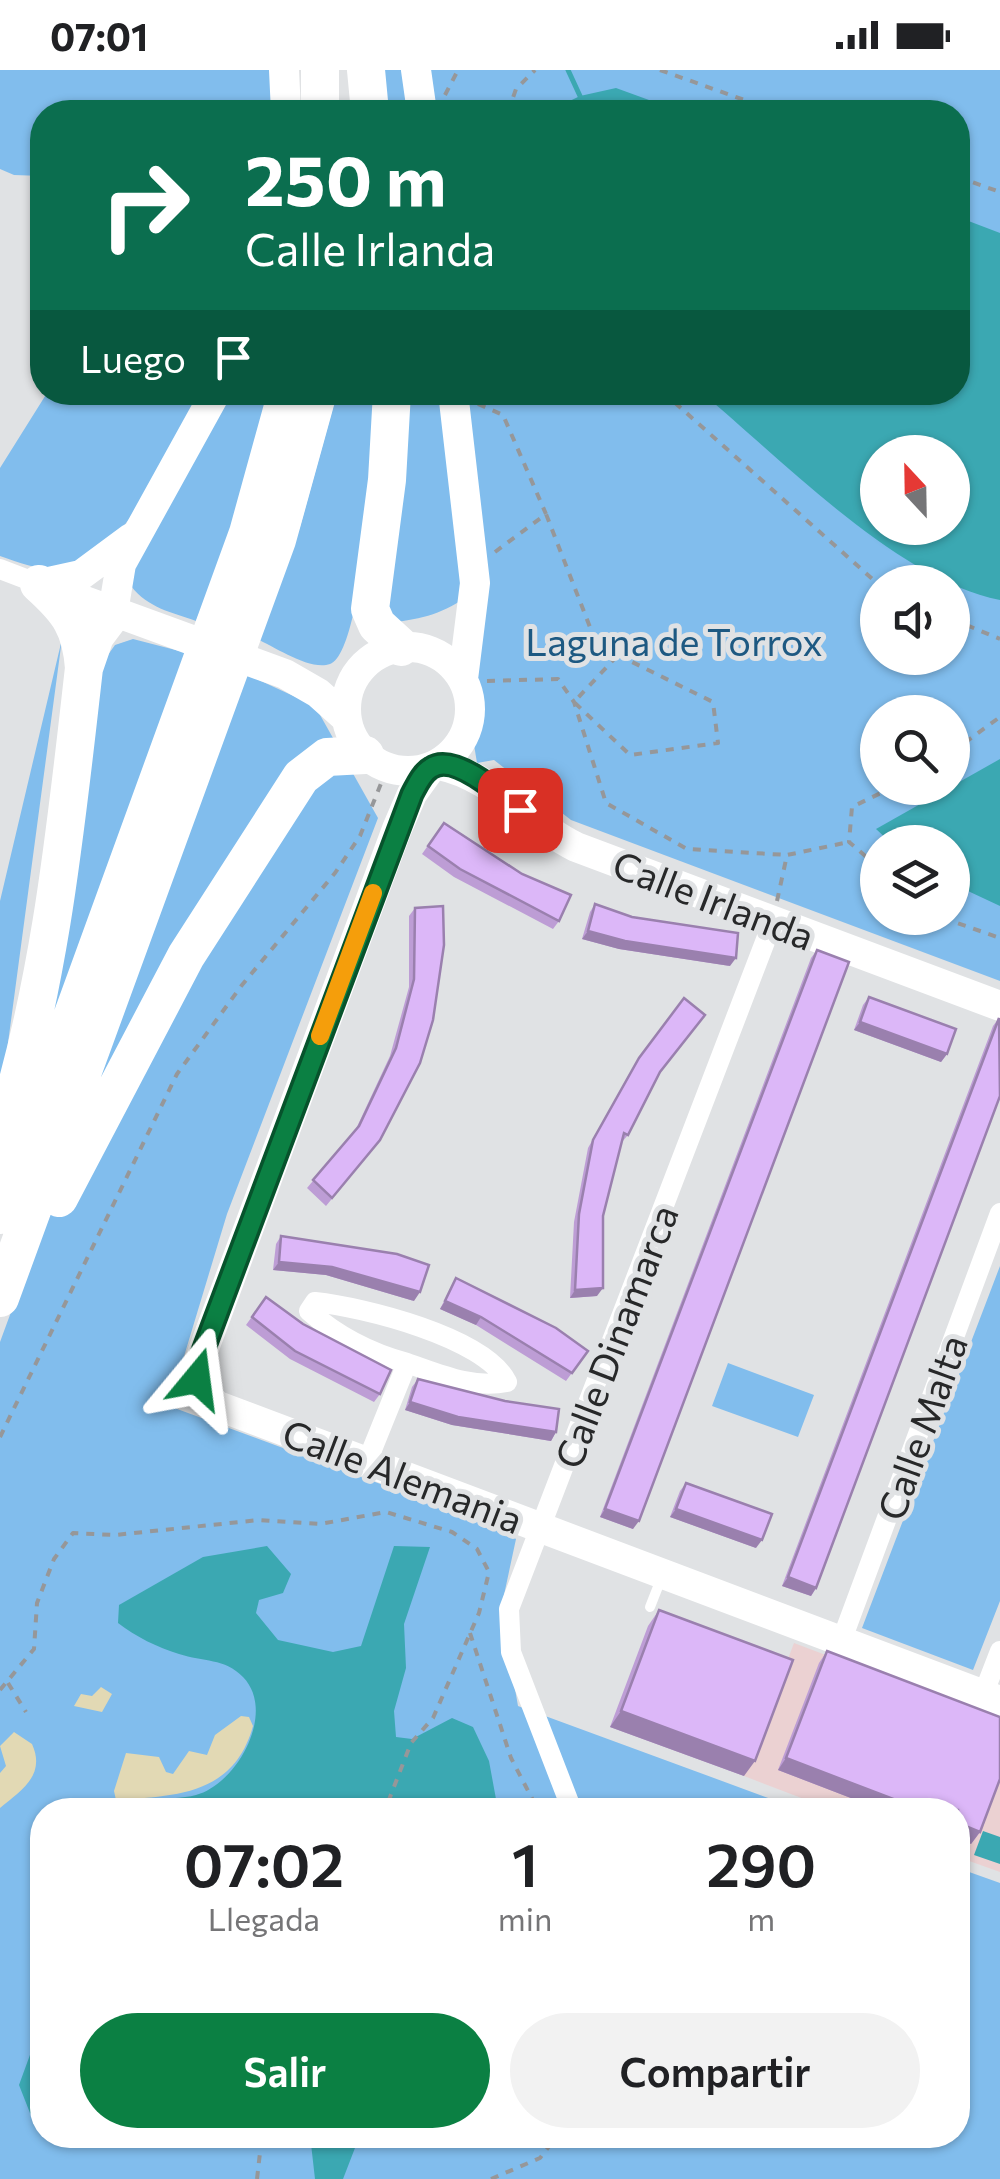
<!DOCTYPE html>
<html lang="es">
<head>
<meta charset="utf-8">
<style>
  :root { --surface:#fff; --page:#f2f2f2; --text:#202124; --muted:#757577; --accent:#0b8043 }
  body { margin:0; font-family:Commissioner,sans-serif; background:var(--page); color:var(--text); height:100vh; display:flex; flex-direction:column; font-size:38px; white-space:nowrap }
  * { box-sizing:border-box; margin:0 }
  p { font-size:32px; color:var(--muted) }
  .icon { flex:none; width:55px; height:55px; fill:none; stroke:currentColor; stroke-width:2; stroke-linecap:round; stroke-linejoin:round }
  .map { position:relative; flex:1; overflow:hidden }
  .panel { position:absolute; left:30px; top:1728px; width:940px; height:350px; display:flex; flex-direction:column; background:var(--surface); border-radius:40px; box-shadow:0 2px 8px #0004 }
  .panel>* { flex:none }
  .top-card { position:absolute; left:30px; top:30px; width:940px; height:305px; border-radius:40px; box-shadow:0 2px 8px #0004; background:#0b6e4f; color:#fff; overflow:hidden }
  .needle { width:65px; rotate:338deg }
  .buttons { position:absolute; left:860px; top:365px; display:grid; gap:20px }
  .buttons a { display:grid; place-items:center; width:110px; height:110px; border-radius:50%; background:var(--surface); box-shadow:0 2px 8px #0004; font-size:50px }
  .pin { position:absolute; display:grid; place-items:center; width:85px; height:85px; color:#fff; margin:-42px; border-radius:20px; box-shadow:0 5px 15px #0006 }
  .me { position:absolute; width:110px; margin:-55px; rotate:16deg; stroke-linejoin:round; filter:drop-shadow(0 0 8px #0008) }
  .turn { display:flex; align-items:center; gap:35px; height:210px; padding:0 50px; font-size:45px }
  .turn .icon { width:130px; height:130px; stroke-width:2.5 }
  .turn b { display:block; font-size:70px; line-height:85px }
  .then { display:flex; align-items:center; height:95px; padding:0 50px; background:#0003; gap:20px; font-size:38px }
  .eta { display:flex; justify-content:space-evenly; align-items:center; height:170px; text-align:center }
  .eta b { font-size:60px; font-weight:600; line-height:70px }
  .button { display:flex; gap:20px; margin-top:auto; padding:20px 50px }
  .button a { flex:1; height:115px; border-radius:60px; background:var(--accent); color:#fff; font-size:40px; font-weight:600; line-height:115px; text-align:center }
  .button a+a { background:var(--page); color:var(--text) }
  .status { display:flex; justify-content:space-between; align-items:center; height:70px; padding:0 50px; background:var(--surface); direction:ltr }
  .status svg { height:28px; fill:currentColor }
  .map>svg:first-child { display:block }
</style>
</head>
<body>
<div class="status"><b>07:01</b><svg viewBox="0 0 49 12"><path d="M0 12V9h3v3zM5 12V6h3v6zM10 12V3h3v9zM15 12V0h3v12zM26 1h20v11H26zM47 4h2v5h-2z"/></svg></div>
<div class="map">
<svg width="1000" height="2109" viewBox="0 0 1000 2109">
  <rect width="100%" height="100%" fill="#e0e2e4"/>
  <!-- education -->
  <path fill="#ebd1d2" d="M794 1573 1000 1651V1802L958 1787V1740H833L744 1706Z"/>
  <!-- green -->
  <path fill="#81bded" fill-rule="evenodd" d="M0 0H272L274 42H42V106L14 105 0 99Z
    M376 0H1000V911L571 750 494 690 477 693 467 632 474 521C449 541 428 548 396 552L380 537 400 323 958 322V42H380ZM878 382H952V458H878ZM878 512H952V588H878ZM878 642H952V718H878ZM878 772H952V848H878Z
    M47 323H204C178 365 123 484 76 497 48 504 26 495 0 486V398Z
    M227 323H272L237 449 196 551C171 542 148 538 131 516L135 478Z
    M337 323H380C376 363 363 584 330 594 310 601 275 577 257 569L300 457Z
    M62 569 6 988 0 1006V831Z
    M133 569 191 584 37 1009 100 596 115 575Z
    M246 604 315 636 378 748 227 1144 169 1336 505 1460 516 1469 501 1539 518 1636 801 1740H42V2065H958V1798L1000 1813V2109H0V1272Z
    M1000 1196V1531L973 1600 862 1558Z
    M728 1293 814 1325 798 1367 712 1336Z"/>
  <!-- sand -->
  <path fill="#e2d9b4" d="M101 1617 112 1624 102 1642 74 1636 81 1624 92 1626Z
    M241 1646 249 1647 253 1656C234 1725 176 1726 116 1730L114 1721 126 1683 159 1687 166 1702 173 1704 189 1681 207 1685 215 1665Z
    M14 1662 32 1674C46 1705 22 1720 0 1738V1703L6 1696 0 1676Z"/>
  <!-- water -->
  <path fill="#3ba8b2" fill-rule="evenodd" d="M616 18 682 42H547L580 26Z
    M958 147 1000 163V530C898 510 786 393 702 323L958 322ZM952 382V458H878V382Z
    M1000 689V836L953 814 952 772H890L876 759Z
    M267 1476 291 1504 283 1523 259 1530 256 1543 278 1570 333 1582 361 1576 394 1476 430 1477 404 1554 406 1598 394 1641 396 1667 412 1669 452 1648 473 1657 489 1691 498 1740H98C113 1725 171 1732 196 1725 237 1714 277 1642 243 1607 225 1588 203 1592 179 1584 157 1577 136 1567 118 1553L119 1535 203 1487Z
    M983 1761 1000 1767V1794L974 1785Z
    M42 1952V2050L30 2043 19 2015Z
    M310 2065H360L343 2109H315Z"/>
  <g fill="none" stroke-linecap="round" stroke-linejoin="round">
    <!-- stream -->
    <path stroke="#3ba8b2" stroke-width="5" d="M568 0 580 26"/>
    <!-- path -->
    <path stroke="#969799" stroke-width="4" stroke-dasharray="8 8" stroke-linecap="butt" d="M660 0 778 42
      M445 25 458 0
      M508 42 516 19 535 0
      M958 107 1000 122
      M663 322 878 514
      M478 334 503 345 546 444
      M495 482 546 444 595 570 618 585
      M952 549 1000 569
      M618 585 713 632 718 673 630 685 574 632Z
      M487 611 558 609 574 632 606 733 687 779 787 785
      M952 682 1000 647
      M878 797 849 772 852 737 891 718
      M777 831 787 785 849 772
      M943 848 1000 868
      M0 1367 177 1004 242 915 335 803 360 766 384 706
      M470 1563 511 1688 538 1740
      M8 1613 26 1642
      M0 1620 34 1579 37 1533 54 1489 73 1463 115 1465 259 1450 320 1454 386 1442 452 1462 477 1479 489 1502 479 1543 433 1648 411 1673 385 1740
      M257 2109 262 2065
      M491 2109 540 2088 558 2065"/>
    <!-- lane -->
    <path stroke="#fff" stroke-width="10" d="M650 1537 661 1509"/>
    <!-- street -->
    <path stroke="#fff" stroke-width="20" d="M0 499 39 514
      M367 1392 407 1293C370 1283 337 1266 309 1241L315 1232C362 1237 485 1267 507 1312 472 1319 439 1304 407 1293
      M841 1572 1000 1143
      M983 1625 1000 1581
      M572 1740 511 1582 509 1539 773 851"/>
    <!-- secondary -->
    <path stroke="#fff" stroke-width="30" d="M284 0 286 42
      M416 0 422 42
      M453 322 475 513 463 609
      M40 514 81 505 131 468
      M44 516 285 604 318 623 346 648
      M113 542 121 494 216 322
      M346 639a62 62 0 1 1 124 0a62 62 0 1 1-124 0Z
      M439 695C494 706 527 753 576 777L1000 936
      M430 699 412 724 397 759 200 1289C196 1311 199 1322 218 1336L1000 1631"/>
    <!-- highway -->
    <path stroke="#fff" stroke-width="38" d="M320 0V42
      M366 0 370 42
      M392 322 387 410 370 539 377 555 401 577
      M39 514C69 541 81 557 84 598
      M0 1071C50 919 66 756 84 598L95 566 113 542
      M59 1128 186 886 301 707 327 687 365 685
      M0 1145 248 463 287 322
      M0 1228 277 470 318 322"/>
  </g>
  <!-- wall -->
  <path fill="#bd9dd5" d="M444 753 522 804 559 851 553 859 454 807 422 784Z
    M595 834 730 896 619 879 582 869 590 842Z
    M443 836 380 1070 326 1136 307 1118 355 1061 390 986 409 917V846L415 838Z
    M817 880 633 1459 600 1447 811 888Z
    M869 927 947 984 941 992 854 960 863 935Z
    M684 928 659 1005 628 1065 621 1073 603 1146 597 1226 570 1228 574 1152 588 1078 634 996Z
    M999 948 816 1518 811 1526 782 1516 993 956Z
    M281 1166 414 1231 326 1205 273 1200 276 1174Z
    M456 1208 588 1281 566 1311 476 1255 440 1239Z
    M266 1227 380 1324 374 1332 290 1289 246 1255Z
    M418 1309 556 1362 551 1371 452 1355 405 1340 412 1317Z
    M686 1413 756 1478 670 1447 680 1421Z
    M659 1540 744 1706 610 1657 648 1556Z
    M827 1581 980 1762 971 1774 958 1740H882L778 1700 819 1593Z"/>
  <!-- shaded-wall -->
  <path fill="#9a80ae" d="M588 861 736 888 730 896 619 879 582 869Z
    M860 952 947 984 941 992 854 960Z
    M279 1192 332 1197 420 1222 414 1231 326 1205 273 1200Z
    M603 1218 597 1226 570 1228 575 1220Z
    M445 1231 481 1247 476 1255 440 1239Z
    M410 1332 556 1362 551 1371 452 1355 405 1340Z
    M605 1439 639 1451 633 1459 600 1447Z
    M676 1439 762 1470 756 1478 670 1447Z
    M788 1507 816 1518 811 1526 782 1516Z
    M621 1641 755 1691 744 1706 610 1657Z
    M786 1688 922 1740H882L778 1700Z
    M958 1753 980 1762 971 1774 958 1769Z"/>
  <!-- building -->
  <path fill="#dcb7f8" stroke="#9a80ae" stroke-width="2.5" d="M444 753 522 804 571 825 559 851 460 799 428 776Z
    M595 834 632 847 738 863 736 888 625 871 588 861Z
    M443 836 444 875 433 950 420 993 380 1070 332 1128 313 1110 359 1056 396 978 414 909 415 838Z
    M817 880 849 892 639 1451 605 1439Z
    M869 927 956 959 947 984 860 952Z
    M684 928 705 945 660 1002 628 1065 624 1063 603 1146V1218L575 1220 579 1144 593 1070 639 988Z
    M999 948 1000 1026 816 1518 788 1507Z
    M281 1166 397 1184 429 1195 420 1222 332 1197 279 1192Z
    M456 1208 556 1258 588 1281 572 1303 481 1247 445 1231Z
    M266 1227 303 1254 391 1300 380 1324 295 1281 252 1247Z
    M418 1309 505 1331 559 1339 556 1362 458 1347 410 1332Z
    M686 1413 772 1444 762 1470 676 1439Z
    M659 1540 793 1590 755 1691 621 1641Z
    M827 1581 1000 1647V1709L980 1762 958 1753V1740H922L786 1688Z"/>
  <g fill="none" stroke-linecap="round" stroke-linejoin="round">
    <defs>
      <path id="route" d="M197 1309 200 1289 412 724C417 715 422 703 431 698 454 682 503 726 520 740"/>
    </defs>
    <!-- route casing -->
    <use href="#route" stroke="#07532c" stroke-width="25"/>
    <!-- route -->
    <use href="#route" stroke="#0b8043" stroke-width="18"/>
    <!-- slow -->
    <path stroke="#f59e0b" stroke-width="18" d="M320 966 373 823"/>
  </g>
  <g text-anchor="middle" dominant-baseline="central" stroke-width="10" stroke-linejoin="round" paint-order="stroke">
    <!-- park labels -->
    <g font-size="38" fill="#1d5982" stroke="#e0e2e4">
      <text x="674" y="570">Laguna de Torrox</text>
    </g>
    <!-- street labels -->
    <g font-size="38" fill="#272829" stroke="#e0e2e4">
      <text transform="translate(714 829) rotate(21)">Calle Irlanda</text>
      <text transform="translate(615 1266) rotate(-69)">Calle Dinamarca</text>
      <text transform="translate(921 1357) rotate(-70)">Calle Malta</text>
      <text transform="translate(403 1405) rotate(21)">Calle Alemania</text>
    </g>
  </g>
</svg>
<div class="buttons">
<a><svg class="needle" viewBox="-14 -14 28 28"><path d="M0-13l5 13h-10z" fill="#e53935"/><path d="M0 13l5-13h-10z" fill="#757577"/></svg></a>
<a><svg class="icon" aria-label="sound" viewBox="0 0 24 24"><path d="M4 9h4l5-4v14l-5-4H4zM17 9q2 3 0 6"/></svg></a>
<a><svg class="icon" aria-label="search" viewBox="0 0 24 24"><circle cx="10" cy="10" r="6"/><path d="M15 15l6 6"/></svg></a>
<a><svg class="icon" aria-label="layers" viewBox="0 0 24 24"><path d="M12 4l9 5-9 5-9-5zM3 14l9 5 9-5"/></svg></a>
</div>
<div class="pin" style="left:520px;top:740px;background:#d93025"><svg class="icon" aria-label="arrive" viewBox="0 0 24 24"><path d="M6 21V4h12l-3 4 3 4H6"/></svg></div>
<svg class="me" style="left:197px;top:1309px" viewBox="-20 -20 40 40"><path d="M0-17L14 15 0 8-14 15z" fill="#0b8043" stroke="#fff" stroke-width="4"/></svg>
<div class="top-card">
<div class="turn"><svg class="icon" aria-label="right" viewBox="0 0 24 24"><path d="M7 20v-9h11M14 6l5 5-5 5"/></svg><div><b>250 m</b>Calle Irlanda</div></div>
<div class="then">Luego<svg class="icon" aria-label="arrive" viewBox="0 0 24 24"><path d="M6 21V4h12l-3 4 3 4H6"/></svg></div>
</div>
<section class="panel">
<div class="eta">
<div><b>07:02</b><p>Llegada</p></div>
<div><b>1</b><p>min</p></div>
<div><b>290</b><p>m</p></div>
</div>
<div class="button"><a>Salir</a><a>Compartir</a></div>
</section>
</div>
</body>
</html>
